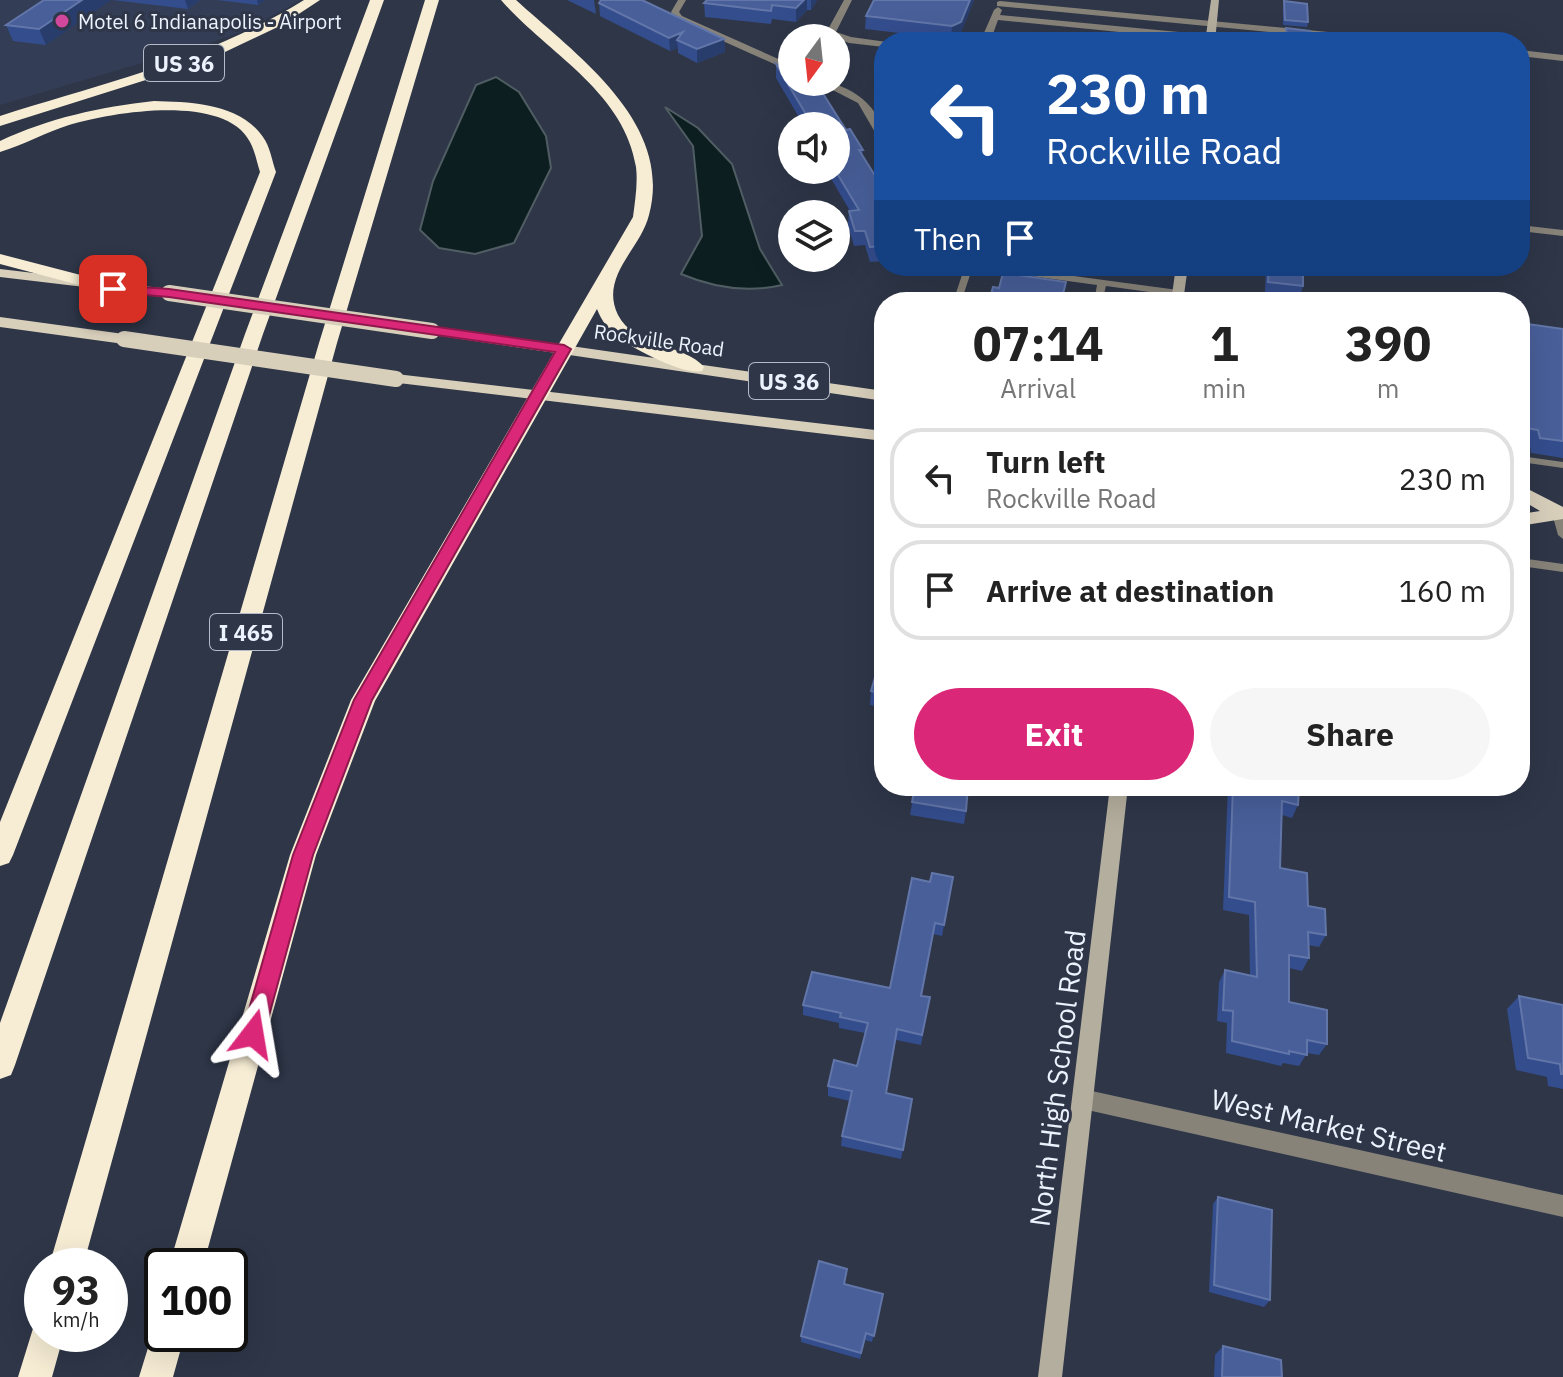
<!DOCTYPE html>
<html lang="en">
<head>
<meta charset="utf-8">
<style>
  :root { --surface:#fff; --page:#f6f6f6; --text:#222; --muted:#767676; --line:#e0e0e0; --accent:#db2777 }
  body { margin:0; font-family:"IBM Plex Sans",sans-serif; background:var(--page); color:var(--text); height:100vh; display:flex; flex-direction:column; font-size:30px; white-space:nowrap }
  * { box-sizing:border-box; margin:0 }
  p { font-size:26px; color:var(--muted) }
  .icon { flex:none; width:44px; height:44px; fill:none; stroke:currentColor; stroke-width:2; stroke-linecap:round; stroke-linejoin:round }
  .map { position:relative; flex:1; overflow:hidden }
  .drawer { position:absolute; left:874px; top:292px; width:656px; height:504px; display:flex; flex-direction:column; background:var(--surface); border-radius:32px; box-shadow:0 8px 32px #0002 }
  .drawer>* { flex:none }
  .top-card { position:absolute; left:874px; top:32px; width:656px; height:244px; border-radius:32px; box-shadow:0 8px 32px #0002; background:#1a4fa0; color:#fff; overflow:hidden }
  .needle { width:52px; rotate:195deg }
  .fabs { position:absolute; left:778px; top:24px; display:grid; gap:16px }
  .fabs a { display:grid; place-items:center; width:72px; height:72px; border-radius:50%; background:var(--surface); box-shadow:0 8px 32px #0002; font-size:40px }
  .speed { position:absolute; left:24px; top:1248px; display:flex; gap:16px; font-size:40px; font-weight:700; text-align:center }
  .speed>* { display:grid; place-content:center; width:104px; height:104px; border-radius:50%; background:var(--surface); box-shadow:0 8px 32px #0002; line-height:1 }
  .speed small { font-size:20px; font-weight:400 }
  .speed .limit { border:4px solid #111; border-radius:12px; background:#fff; color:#111 }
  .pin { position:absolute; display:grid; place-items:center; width:68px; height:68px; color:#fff; margin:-34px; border-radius:16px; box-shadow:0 4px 12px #0006 }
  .me { position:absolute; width:88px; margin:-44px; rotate:14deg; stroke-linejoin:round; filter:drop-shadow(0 0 6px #0008) }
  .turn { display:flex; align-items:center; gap:28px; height:168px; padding:0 40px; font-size:36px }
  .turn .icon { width:104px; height:104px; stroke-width:2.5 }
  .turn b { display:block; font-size:56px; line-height:68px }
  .then { display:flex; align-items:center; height:76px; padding:0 40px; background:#0003; gap:16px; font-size:30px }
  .eta { display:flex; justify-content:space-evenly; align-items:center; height:136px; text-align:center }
  .eta b { font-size:48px; font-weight:800; line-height:56px }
  .cta { display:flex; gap:16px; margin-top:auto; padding:16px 40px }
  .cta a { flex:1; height:92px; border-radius:48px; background:var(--accent); color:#fff; font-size:32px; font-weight:800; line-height:92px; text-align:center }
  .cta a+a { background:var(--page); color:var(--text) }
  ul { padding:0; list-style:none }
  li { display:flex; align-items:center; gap:24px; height:100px; margin:0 16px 12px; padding:0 24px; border:4px solid var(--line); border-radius:32px }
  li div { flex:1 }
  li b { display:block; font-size:30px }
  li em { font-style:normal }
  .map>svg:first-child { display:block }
</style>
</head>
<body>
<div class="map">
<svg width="1563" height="1377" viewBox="0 0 1563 1377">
  <rect width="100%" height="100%" fill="#2e3648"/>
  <!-- built -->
  <path fill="#333e56" d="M0 0H301L244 31 209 43 0 105Z"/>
  <!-- water -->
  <path fill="#0d1e21" stroke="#505e63" stroke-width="2" d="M496 77 519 92 546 136 551 168 514 243 475 254 439 248 420 230 433 181 476 85Z
    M665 107 698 128 732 164 760 249 782 285C747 293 714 288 681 274L702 236 693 146Z"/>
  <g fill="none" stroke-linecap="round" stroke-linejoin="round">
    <!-- lane -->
    <path fill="#878379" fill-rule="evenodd" d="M965 266H973L961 302H953Z
      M976 266H999L1178 290 1182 293 1178 296 1106 286 1102 302H1094L1097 285 980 269Z
      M1520 456 1563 462V468L1520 462Z
      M1557 509 1561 510 1563 516V539L1558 535 1552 513Z
      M1520 558 1563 564V572L1520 566Z"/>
    <!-- street -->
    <path fill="#878379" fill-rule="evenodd" d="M678 0H686L679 12 682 16 792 65V72L676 20 671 12Z
      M844 0H852L836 32 851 37 887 42H884V47L849 43 828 35 826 33Z
      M1000 1 1402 39 1407 42H1373L997 6V2Z
      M998 7 1002 10 1000 15 1210 35 1215 38 1210 41 998 20 990 42H980L994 10Z
      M1520 50 1563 55V61L1520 56Z
      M817 82C850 82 884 108 884 142L879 139 858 103Z
      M1520 225 1563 230V236L1520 231Z
      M1083 1089 1563 1195V1217L1083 1109 1076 1106 1073 1099 1076 1092Z"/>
    <!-- secondary -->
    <path fill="#b4ae9e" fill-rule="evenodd" d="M1211 0H1219L1215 42H1205Z
      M1176 266H1188L1183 302H1171Z
      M1110 786H1128L1062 1377H1038Z"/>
    <!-- primary -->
    <path fill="#d8cfbb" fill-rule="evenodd" d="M0 269 169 289 176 293 169 297 0 277Z
      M0 317 124 334 132 339 124 344 0 327Z
      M432 326 884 391V401L427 334 424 331Z
      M396 374 884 431V441L390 382 388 379Z
      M1520 485 1563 507V519L1520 526V514L1540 511 1520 499Z"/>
    <!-- highway -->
    <path fill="#f7edd5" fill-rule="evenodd" d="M304 0H320L282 25 206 61 0 126V116C104 83 210 59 304 0Z
      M370 0H384L263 334 15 1065 11 1075 0 1079V1023L245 334Z
      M425 0H439L337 343 83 1266H49L319 343Z
      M501 0H516C575 54 674 122 649 215 641 249 599 276 618 315 634 347 685 344 704 367L702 371C684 376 630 347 615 335 606 327 601 319 597 309L375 701 316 855 203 1266H169L290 855 351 700 633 217C635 201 638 183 636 167 624 91 547 53 501 0Z
      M154 101C190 102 240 103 263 137 270 146 272 161 276 172L13 855 9 863 0 866V822L260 172C257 163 255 151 250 142 225 93 112 112 69 125 46 132 24 145 0 152V141C49 118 100 107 154 101Z
      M0 254 119 285 122 289 113 294 0 264Z
      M42 1319V1334H64L52 1377H18L35 1322Z
      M162 1319V1334H185L173 1377H139L156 1322Z"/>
    <!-- primary-bridge -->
    <path stroke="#d8cfbb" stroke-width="16" d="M169 293 432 331
      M124 339 396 379"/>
  </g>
  <!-- wall -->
  <path fill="#344d8d" d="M44 0 46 45 13 41 6 25Z
    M112 0H200L188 9Z
    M217 0H265L258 5Z
    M567 0H594L596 14Z
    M601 0H645L644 1 724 39 725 52 697 63 678 53V48L670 51 600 16 599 3Z
    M707 0H817L811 10H807L796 22 772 19 771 24 705 17 704 3Z
    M874 0H974L960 35 951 39 865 29 866 16Z
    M1284 1 1308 22 1307 27 1283 25V6Z
    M776 64 792 72V82H813L817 84 846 130 850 129 863 150 862 156 884 190V261L870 262 865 245 854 246 848 226 849 211H850L826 170H836V126H804L776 78Z
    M1266 266H1303V286L1300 296 1265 292Z
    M1520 323 1563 329V458L1531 453 1530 446 1520 444Z
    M1520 583 1528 638 1523 646H1520Z
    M884 669V708L870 705 871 691Z
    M915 786 966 811 964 824 910 815Z
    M1228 786H1299L1298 805 1292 818 1282 815 1280 868 1308 906 1326 935 1319 947 1308 945 1309 958 1302 971 1289 968V1002L1327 1044 1319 1055 1307 1053 1299 1066 1283 1063 1281 1066 1226 1053 1227 1023 1217 1021 1219 982 1225 970 1250 976 1249 915 1223 910Z
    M953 877 942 936 933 934 921 996 930 997 921 1045 896 1040 886 1093 912 1099 901 1159 841 1146 842 1136 850 1101 828 1096V1086L857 1066 865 1033 839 1028V1023L803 1015V1005L890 988 930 882Z
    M1519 996 1563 1005V1089L1548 1086 1547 1077 1516 1070 1507 1009Z
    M1218 1197 1270 1300 1264 1307 1209 1292 1213 1204Z
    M847 1269 845 1284 883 1294 872 1342 865 1340 860 1359 801 1342V1336Z
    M1223 1346 1282 1377H1214L1215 1355Z"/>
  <!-- shaded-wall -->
  <path fill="#293d6c" d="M82 0H111L46 45 39 29Z
    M185 0H200L188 9Z
    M257 0H265L258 5Z
    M804 0H807V10L796 22V8Z
    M811 0H817L811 10Z
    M970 0H974L960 35 951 39 952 26Z
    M683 32 677 40 678 48 670 51 669 38Z
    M724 39 725 52 697 63V49Z"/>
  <!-- building -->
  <path fill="#485f99" stroke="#6276a9" stroke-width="2" d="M44 0H82L39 29 6 25Z
    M601 0H642L724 39 697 49 677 40 683 32 669 38 599 3Z
    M707 0H804L796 8 772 5 771 11 704 3Z
    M874 0H970L961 22 952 26 866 16Z
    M1284 1 1307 4 1308 22 1285 20Z
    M1286 28 1310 31 1313 42H1279L1287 39Z
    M776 64 792 72V82H813L817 84 846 130 850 129 863 150H859L884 190V246L870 247 865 231H855L849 211 859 210 835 170 836 126H813Z
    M1269 266H1303V286L1268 282Z
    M1003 273 1066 282 1061 302H989L993 287 999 288Z
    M1520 323 1563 329V441L1540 438 1538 430 1520 427Z
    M1520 583 1528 638 1520 636Z
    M878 667 884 669V694L871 691Z
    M915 786H968L966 811 912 802Z
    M1233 786H1299L1298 805 1282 801 1280 868 1307 873 1308 906 1325 909 1326 935 1308 932 1309 958 1289 955V1002L1327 1010V1044L1307 1040V1055L1289 1051V1054L1232 1041 1233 1011 1223 1010 1225 970 1257 977 1255 902 1229 897Z
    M932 873 953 877 944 925 935 923 921 996 930 997 922 1035 897 1029 886 1093 912 1099 903 1150 842 1136 852 1091 828 1086 834 1060 857 1066 868 1023 840 1017 841 1013 803 1005 812 972 890 988 912 878 930 882Z
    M1519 996 1563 1005V1074H1561L1560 1064 1528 1058Z
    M1218 1197 1272 1210 1270 1300 1214 1285Z
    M819 1261 847 1269 844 1284 883 1294 874 1336 866 1333 861 1353 801 1336Z
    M1223 1346 1281 1360 1282 1377H1222Z"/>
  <!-- route -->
  <path fill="#db2777" stroke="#8e194d" stroke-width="2" d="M113 285 169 289 564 345 571 349 372 700 313 855 264 1034 261 1041 253 1044 245 1041 242 1034 293 855 354 700 555 352 169 297 108 292V286Z"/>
  <!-- markers -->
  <circle fill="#d1479c" stroke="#2e3648" stroke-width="3" cx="62" cy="21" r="8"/>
  <g text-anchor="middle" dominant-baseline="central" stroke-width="6" stroke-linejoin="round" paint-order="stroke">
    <!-- far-poi labels -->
    <g font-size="20" fill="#edf3fe" stroke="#2e3648" text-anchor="start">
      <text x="78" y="21">Motel 6 Indianapolis - Airport</text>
    </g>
    <!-- far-street labels -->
    <g font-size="20" fill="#edf3fe" stroke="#2e3648">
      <text transform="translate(659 340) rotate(8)">Rockville Road</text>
    </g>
    <!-- shield labels -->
    <g fill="#2e3648" stroke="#b4bac7" stroke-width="2">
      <rect x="144" y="45" width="80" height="36" rx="6"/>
      <rect x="749" y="363" width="80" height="36" rx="6"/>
      <rect x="210" y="614" width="72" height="36" rx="6"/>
    </g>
    <g font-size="22" font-weight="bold" fill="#edf3fe">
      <text x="184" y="63">US 36</text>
      <text x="789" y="381">US 36</text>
      <text x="246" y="632">I 465</text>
    </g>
    <!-- near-street labels -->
    <g font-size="28" fill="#edf3fe" stroke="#2e3648">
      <text transform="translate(1057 1078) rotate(-83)">North High School Road</text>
      <text transform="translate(1329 1125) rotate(13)">West Market Street</text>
    </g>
  </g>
</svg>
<div class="fabs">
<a><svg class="needle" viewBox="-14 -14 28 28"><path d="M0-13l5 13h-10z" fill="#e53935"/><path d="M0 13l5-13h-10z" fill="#767676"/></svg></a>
<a><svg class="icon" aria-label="sound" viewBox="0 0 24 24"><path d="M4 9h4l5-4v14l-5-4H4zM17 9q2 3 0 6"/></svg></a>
<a><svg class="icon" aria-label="layers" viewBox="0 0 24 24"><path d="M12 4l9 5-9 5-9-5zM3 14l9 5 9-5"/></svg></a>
</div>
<div class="speed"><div>93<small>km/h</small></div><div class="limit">100</div></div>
<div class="pin" style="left:113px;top:289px;background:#d93025"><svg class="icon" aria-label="arrive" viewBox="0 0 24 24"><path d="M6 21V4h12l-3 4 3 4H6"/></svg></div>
<svg class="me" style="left:253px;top:1034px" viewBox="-20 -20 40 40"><path d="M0-17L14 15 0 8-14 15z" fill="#db2777" stroke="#fff" stroke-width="4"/></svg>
<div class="top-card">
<div class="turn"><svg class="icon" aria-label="left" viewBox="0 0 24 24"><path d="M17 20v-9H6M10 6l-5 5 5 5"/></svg><div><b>230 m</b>Rockville Road</div></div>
<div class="then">Then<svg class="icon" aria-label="arrive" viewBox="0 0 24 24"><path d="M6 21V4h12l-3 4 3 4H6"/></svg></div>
</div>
<section class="drawer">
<div class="eta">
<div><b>07:14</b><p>Arrival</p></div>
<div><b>1</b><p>min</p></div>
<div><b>390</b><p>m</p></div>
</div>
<ul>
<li><svg class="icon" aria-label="left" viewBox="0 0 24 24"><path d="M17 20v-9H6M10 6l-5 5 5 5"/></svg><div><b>Turn left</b><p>Rockville Road</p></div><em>230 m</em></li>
<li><svg class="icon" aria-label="arrive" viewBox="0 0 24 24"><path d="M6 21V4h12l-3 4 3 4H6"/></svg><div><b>Arrive at destination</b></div><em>160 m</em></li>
</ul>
<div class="cta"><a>Exit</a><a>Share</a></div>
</section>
</div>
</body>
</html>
